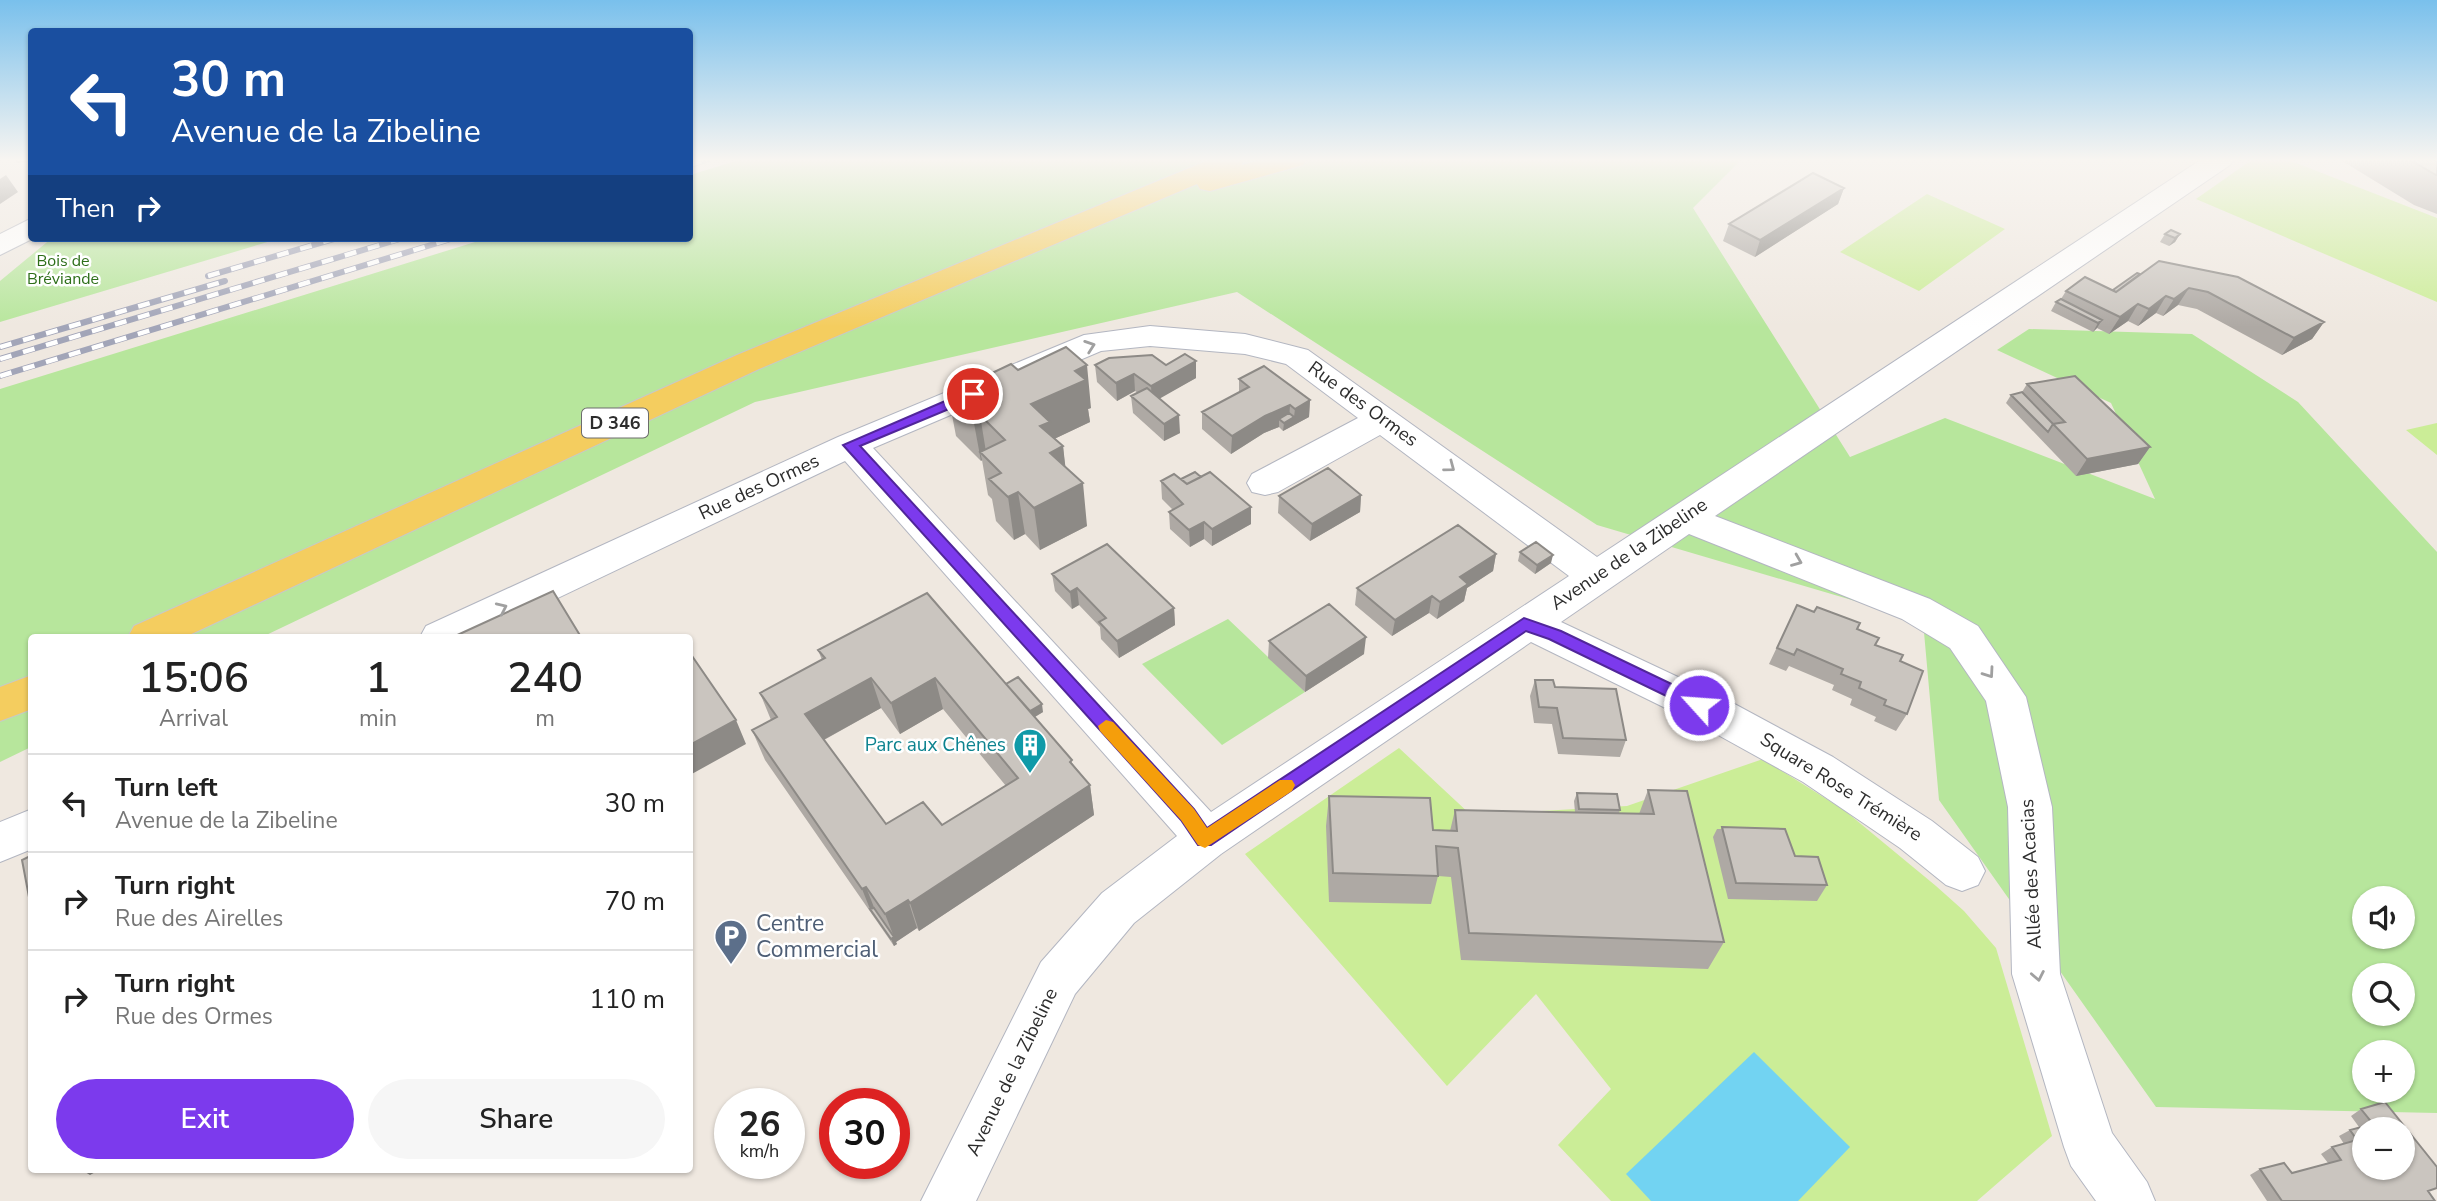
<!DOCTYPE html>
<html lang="en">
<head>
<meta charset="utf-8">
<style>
  :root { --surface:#fff; --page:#f6f6f6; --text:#222; --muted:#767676; --line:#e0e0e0; --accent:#7c3aed }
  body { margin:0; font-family:"Nunito Sans",sans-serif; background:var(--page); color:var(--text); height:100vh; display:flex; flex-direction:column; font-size:26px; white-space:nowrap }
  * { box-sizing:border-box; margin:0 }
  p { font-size:23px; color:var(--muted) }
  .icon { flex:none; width:38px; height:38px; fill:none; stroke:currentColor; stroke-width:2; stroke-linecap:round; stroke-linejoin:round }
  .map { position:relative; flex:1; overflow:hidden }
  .side { position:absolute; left:28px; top:634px; width:665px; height:539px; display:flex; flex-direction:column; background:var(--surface); border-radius:7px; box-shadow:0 2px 5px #0004 }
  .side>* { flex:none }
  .guide { position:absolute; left:28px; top:28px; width:665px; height:214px; border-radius:7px; box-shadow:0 2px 5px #0004; background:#1a4fa0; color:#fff; overflow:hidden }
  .tools { position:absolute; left:2352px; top:886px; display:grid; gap:14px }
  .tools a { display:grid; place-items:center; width:63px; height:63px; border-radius:50%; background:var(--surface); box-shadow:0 2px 5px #0004; font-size:35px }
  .speed { position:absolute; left:714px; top:1088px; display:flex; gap:14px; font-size:35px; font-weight:700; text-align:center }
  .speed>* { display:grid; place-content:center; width:91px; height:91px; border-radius:50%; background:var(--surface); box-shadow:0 2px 5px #0004; line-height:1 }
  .speed small { font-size:18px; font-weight:400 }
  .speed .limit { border:10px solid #d22; background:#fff; color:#111 }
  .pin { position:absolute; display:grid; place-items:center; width:60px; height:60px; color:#fff; margin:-30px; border:4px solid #fff; border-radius:50%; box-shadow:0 2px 7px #0007 }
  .me { position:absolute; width:77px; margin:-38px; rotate:296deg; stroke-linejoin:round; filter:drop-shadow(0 0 5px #0008) }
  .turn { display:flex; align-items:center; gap:24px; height:147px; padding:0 28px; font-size:32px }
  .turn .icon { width:91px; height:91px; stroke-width:2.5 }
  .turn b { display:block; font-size:49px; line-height:60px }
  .then { display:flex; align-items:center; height:66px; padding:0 28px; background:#0003; gap:14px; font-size:26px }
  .eta { display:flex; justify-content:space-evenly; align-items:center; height:119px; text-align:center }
  .eta b { font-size:42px; font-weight:600; line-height:49px }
  .button { display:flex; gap:14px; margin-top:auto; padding:14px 28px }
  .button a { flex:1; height:80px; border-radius:42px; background:var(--accent); color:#fff; font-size:28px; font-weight:600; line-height:80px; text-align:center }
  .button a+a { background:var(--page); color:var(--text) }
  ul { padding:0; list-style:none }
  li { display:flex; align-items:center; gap:21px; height:98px; padding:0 28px; border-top:2px solid var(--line) }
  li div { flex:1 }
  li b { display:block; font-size:26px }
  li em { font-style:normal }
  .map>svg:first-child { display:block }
</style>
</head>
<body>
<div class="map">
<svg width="2437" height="1201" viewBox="0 0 2437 1201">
  <rect width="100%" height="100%" fill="#efe8e0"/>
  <!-- green -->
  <path fill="#b7e69c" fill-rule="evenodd" d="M742 159H1742L1693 208 1850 457 1945 418 2155 499 2111 403 1997 350 2029 329 2192 334 2298 402 2437 552V1113L2156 1107 1939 800 1923 621 1597 525 1237 292 755 402 262 637H32L31 747 0 762V389L488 238H690V175ZM2364 898H2403V936H2364ZM2364 975H2403V1013H2364ZM2364 1052H2403V1090H2364Z
    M52 238H281L0 322V281Z
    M1228 619 1305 692 1222 745 1142 664Z"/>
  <!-- pitch -->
  <path fill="#cbed97" d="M2253 159H2286L2437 218V302L2196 199Z
    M1927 194 2005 229 1919 291 1840 252Z
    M2437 423V455L2406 430Z
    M1399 748 1471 815 1627 806 1763 759 1844 810 1936 886 1964 911 1996 948 2052 1136 1977 1201H1611L1558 1145 1611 1089 1536 994 1447 1086 1245 854Z"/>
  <!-- water -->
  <path fill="#72d3f2" d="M1754 1052 1850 1147 1798 1201H1651L1626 1174Z"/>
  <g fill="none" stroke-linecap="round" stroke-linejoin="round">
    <defs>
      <path id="street" d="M2202 159H2234L2230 165 1715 516 1930 599 1978 626 2026 697 2052 807 2060 974 2112 1133 2147 1182 2155 1201H2096L2071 1166 2064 1147 2012 974 2008 807 1986 701 1950 648 1902 619 1689 534 1561 622 1729 701 1833 757 1932 821 1978 857 1985 871 1978 885 1962 891 1946 885 1900 848 1803 782 1700 725 1531 642 1221 854 1134 923 1075 994 976 1201H921L1041 962 1102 893 1177 836 845 461 476 637H420L426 626 838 437 1084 335 1150 326 1245 334 1308 350 1597 557ZM1150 346 1245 354 1286 364 1358 418 1252 474 1247 483 1252 492 1265 495 1278 492 1380 435 1569 576 1211 812 873 448 1101 351Z
        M32 809V849L0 862V822Z"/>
      <path id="secondary" d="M32 218V238H34L0 255V234Z"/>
      <path id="primary" d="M1211 159H1246L1241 165 1265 159H1307L1303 165 1210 191 1200 189 1197 184 759 369 185 637H128L134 626 737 355Z
        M32 675V709L0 721V687Z"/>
    </defs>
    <!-- street casing -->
    <use href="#street" stroke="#b3b6c1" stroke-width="2"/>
    <!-- secondary casing -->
    <use href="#secondary" stroke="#b3b6c1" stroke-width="2"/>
    <!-- primary casing -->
    <use href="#primary" stroke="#c8c8c8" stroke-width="2"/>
    <!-- street -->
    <use href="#street" fill="#fff" fill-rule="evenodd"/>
    <!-- secondary -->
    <use href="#secondary" fill="#fff" fill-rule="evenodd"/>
    <!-- primary -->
    <use href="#primary" fill="#f4cd5f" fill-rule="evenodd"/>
    <defs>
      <path id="rail" d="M690 165 709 159
        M208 276 337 238
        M0 347 225 281
        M0 359 403 238
        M0 376 454 238"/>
    </defs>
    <!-- rail casing -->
    <use href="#rail" stroke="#a2a5b8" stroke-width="6"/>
    <!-- rail -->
    <use href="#rail" stroke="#fff" stroke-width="4.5" stroke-dasharray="12" stroke-linecap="butt"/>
  </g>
  <!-- wall -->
  <path fill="#aea9a4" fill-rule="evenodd" d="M2339 159H2437V214L2414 205Z
    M1844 188 1838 204 1755 257 1723 241 1729 224Z
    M2165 234H2180L2175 242 2169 246 2160 242Z
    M2137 273 2324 322 2312 339 2282 355 2197 309 2178 305 2163 316 2156 313 2138 326 2128 321 2109 334 2097 328 2093 332 2051 311 2056 302 2061 299 2066 291 2113 290Z
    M1095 365H1166L1196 378 1159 398 1180 433 1164 441 1133 413 1131 396 1138 393 1135 391 1117 401 1097 382Z
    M1018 370 1091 408 1088 409 1090 422 1054 439 1063 446 1065 467 1087 526 1040 550 1025 534 1014 540 996 521 992 499 988 495 982 460 981 461 956 436 948 394Z
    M1239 379 1310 400 1309 417 1283 431 1279 427 1264 433 1231 454 1202 429V412L1239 393Z
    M2027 384 2150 447 2138 464 2076 476 2006 403 2011 395 2022 392Z
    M1181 479 1251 524 1212 546 1204 539 1190 547 1170 529 1169 512 1173 510 1162 499 1161 481Z
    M1361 495 1360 512 1310 541 1278 513 1279 496Z
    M1520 552 1551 563 1535 574 1518 561Z
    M1496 554 1493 571 1467 588 1464 601 1437 619 1429 613 1392 636 1355 605 1357 588Z
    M1052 574 1174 608 1175 625 1119 658 1101 639 1100 627 1079 605 1072 609 1055 591Z
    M1797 605 1857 629 1875 645 1900 661 1907 714 1896 731 1874 721 1876 717 1850 705 1852 699 1832 690 1834 685 1789 666 1786 671 1769 664Z
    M1269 641 1364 654 1305 692 1268 658Z
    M818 650 1006 684 1043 712 1035 717 1090 785 1094 815 919 931 917 928 896 942 897 944 894 946 765 760 752 730 771 720 760 693 822 660ZM881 708 900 734 943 709 1006 786 942 825 886 824 824 740Z
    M1535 680 1555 687 1626 740 1620 757 1558 754 1552 724 1534 723 1530 696Z
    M1648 790 1724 942 1708 969 1461 960 1451 877 1438 876 1431 904 1329 902 1326 826 1329 796 1433 830 1450 831 1455 810 1575 812 1574 801 1577 793 1620 810 1619 813 1639 814Z
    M1722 827 1795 856 1827 885 1817 901 1728 899 1713 837 1717 829H1721Z
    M2361 1109 2435 1201H2267L2250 1175 2260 1169 2292 1173 2328 1163 2321 1154 2332 1147 2344 1144 2339 1136 2350 1130 2359 1127 2351 1116Z"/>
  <!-- shaded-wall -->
  <path fill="#8d8a86" d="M13 159H32V161L17 163Z
    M6 175 18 192 0 204V179Z
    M1844 188 1838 204 1755 257 1760 240Z
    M2180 234 2175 242 2169 246 2175 238Z
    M2189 288 2178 305 2163 316 2174 299Z
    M2166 296 2156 313 2138 326 2149 309Z
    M2138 304 2128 321 2109 334 2120 317Z
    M2102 320 2097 328 2093 332 2098 323Z
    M2324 322 2312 339 2282 355 2294 338Z
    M1196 361V378L1152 403 1151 386Z
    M1087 365 1091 408 1088 409 1090 422 1052 440 1063 446 1068 489 1046 468 1031 404 1075 371Z
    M1134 374 1135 391 1117 401 1116 383Z
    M1310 400 1309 417 1283 431 1284 423 1279 419V427L1264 433 1231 454 1232 436 1265 416 1290 405 1289 420 1294 417 1295 409Z
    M980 415 987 458 980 452 982 460 981 461 973 418Z
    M1179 415 1180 433 1164 441V424Z
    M2150 447 2138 464 2076 476 2087 459Z
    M1083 483 1087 526 1040 550 1034 508Z
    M1018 492 1025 534 1014 540 1008 497Z
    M1361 495 1360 512 1310 541 1312 524Z
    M1251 507V524L1212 546V529Z
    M1204 522V539L1190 547 1189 530Z
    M1496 554 1493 571 1467 588 1464 601 1437 619 1440 602 1460 577Z
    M1553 555 1551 563 1535 574 1537 565Z
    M1077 588 1079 605 1072 609 1070 592Z
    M1432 596 1429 613 1392 636 1395 620Z
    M1174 608 1175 625 1119 658 1117 641Z
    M1366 637 1364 654 1305 692 1306 676Z
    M871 678 881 708 816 744 805 714Z
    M935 678 943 709 900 734 891 703Z
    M1042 704 1043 712 1021 725 1020 717Z
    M736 720 746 744 690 775V745Z
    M1090 785 1094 815 919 931 910 903Z
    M866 887 877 915 870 909 862 889Z
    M908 900 917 928 896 942 897 944 894 946 891 939 894 937 885 914Z
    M80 1169H101L90 1175Z"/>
  <!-- building -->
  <path fill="#cac5bf" stroke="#8d8a86" stroke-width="2" fill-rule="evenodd" d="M2409 159H2437V175H2436Z
    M1813 173 1844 188 1760 240 1729 224Z
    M2171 230 2180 234 2175 238 2165 234Z
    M2159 261 2238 277 2324 322 2294 338 2208 292 2189 288 2174 299 2166 296 2149 309 2138 304 2120 317 2066 291 2085 277 2116 292Z
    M2137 273 2140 274 2116 292 2113 290Z
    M2061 299 2102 320 2098 323 2056 302Z
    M1066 347 1087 365 1075 371 1086 380 1031 404 1050 422 1040 426 1063 446 1050 453 1083 483 1034 508 1018 492 1008 497 989 479 1001 473 980 452 1005 440 980 415 973 418 948 394 1011 364 1018 370Z
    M1185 354 1196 361 1151 386 1134 374 1116 383 1095 365 1109 358 1152 355 1166 365Z
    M1264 366 1310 400 1295 409 1290 405 1265 416 1232 436 1202 412 1249 387 1239 379Z
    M2075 376 2150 447 2087 459 2053 424 2065 422 2027 384Z
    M1147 388 1179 415 1164 424 1131 396Z
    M2022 392 2053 424 2048 432 2011 395Z
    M1289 413 1294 417 1284 423 1279 419Z
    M1328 468 1361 495 1312 524 1279 496Z
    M1195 472 1201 477 1187 484 1181 479Z
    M1210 472 1251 507 1212 529 1204 522 1189 530 1169 512 1183 504 1161 481 1174 474 1187 484Z
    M1458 525 1496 554 1460 577 1468 584 1440 602 1432 596 1395 620 1357 588Z
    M1536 542 1553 555 1537 565 1520 552Z
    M1107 544 1174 608 1117 641 1099 622 1106 618 1077 588 1070 592 1052 574Z
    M553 591 581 637H453Z
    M927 593 1072 760 1070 762 1090 785 910 903 908 900 885 914 866 887 862 889 752 730 777 717 760 693 825 658 818 650ZM871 678 891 703 935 678 1018 778 942 825 923 802 886 824 805 714Z
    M1329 604 1366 637 1306 676 1269 641Z
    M1797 605 1814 612 1817 607 1860 623 1857 629 1879 638 1875 645 1903 655 1900 661 1923 671 1907 714 1884 705 1886 700 1859 688 1861 682 1841 674 1843 669 1797 649 1794 655 1777 648Z
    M690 653 736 720 690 745Z
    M1018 677 1042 704 1030 711 1006 684Z
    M1535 680H1553L1555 687 1616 689 1626 740 1563 738 1557 708 1539 707Z
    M1648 790 1687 791 1724 942 1469 933 1458 848 1436 846 1438 876 1333 873 1329 796 1430 798 1433 830 1457 831 1455 810 1654 814Z
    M1577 793 1617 794 1620 810 1579 809Z
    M1722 827 1785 829 1795 856 1818 857 1827 885 1736 883Z
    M32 855V913L22 860Z
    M874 908 894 937 891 939 870 909Z
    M2385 1102 2437 1167V1188L2428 1191 2435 1201H2282L2260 1169 2284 1163 2292 1173 2341 1160 2332 1147 2357 1140 2350 1130 2373 1124 2361 1109ZM2364 1129H2403V1167H2364Z"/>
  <!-- one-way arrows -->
  <defs><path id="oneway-chevron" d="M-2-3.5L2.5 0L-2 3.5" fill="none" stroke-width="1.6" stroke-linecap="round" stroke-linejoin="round" transform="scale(1.75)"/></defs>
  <g stroke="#a0a0a0">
    <use href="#oneway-chevron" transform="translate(1090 346) rotate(-19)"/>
    <use href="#oneway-chevron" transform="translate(1450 467) rotate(37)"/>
    <use href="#oneway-chevron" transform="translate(1797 561) rotate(22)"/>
    <use href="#oneway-chevron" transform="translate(502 608) rotate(-25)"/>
    <use href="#oneway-chevron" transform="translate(1989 673) rotate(55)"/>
    <use href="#oneway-chevron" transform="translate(2038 976) rotate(79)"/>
  </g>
  <!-- sky -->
  <linearGradient id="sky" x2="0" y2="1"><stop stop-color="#79c0ec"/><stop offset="0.49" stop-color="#f8f5f1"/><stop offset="1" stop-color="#f8f5f1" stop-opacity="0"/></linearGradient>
  <rect width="2437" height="327" fill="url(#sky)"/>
  <!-- route -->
  <path fill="#7c3aed" stroke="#51269a" stroke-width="2" d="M973 389 980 394 978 397 860 446 1194 809 1207 828 1524 618 1561 631 1705 700 1707 705 1705 709H1693L1549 639 1526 631 1211 845H1198L1181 820 843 445Z"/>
  <!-- slow -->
  <path fill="#f59e0b" d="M1106 720 1113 722 1194 809 1207 828 1280 780H1292L1295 785 1292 791 1205 848 1198 845 1181 820 1100 731 1098 726Z"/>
  <!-- icons -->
  <defs>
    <symbol id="building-pin" viewBox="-11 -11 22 30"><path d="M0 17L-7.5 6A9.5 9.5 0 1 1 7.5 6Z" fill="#0f9aa8" stroke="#fff"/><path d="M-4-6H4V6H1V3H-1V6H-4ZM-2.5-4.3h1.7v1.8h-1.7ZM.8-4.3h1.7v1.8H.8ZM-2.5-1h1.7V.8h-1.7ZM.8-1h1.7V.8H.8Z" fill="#fff"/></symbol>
    <symbol id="parking-pin" viewBox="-11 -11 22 30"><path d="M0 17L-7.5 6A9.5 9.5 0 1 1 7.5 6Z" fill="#5c6f8a" stroke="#fff"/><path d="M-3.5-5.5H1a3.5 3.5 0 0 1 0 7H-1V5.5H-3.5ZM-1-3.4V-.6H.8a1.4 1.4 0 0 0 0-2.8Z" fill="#fff"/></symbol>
  </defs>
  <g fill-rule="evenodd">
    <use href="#building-pin" x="1011" y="726" width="38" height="52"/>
    <use href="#parking-pin" x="712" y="917" width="38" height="52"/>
  </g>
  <g text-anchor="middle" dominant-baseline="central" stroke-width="5" stroke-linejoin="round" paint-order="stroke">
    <!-- far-park labels -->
    <g font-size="16" fill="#2d6e19" stroke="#fff">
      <text x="63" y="261">Bois de<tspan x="63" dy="18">Bréviande</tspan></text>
    </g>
    <!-- shield labels -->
    <rect fill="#fff" stroke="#6c6c6c" stroke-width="2" x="582" y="408.5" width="66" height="29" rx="5"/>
    <g font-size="18" font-weight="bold" fill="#2d2d2d">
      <text x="615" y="423">D 346</text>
    </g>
    <!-- street labels -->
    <g font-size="19" fill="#2d2d2d" stroke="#fff">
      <text transform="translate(1363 404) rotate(36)">Rue des Ormes</text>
      <text transform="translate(759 487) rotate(-25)">Rue des Ormes</text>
      <text transform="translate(1629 554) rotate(-34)">Avenue de la Zibeline</text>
      <text transform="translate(1841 787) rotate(32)">Square Rose Trémière</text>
      <text transform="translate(2031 874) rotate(-93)">Allée des Acacias</text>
      <text transform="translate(1012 1072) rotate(-64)">Avenue de la Zibeline</text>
    </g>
    <!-- culture labels -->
    <g font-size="19" fill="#0d838f" stroke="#fff" text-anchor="end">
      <text x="1006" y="745">Parc aux Chênes</text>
    </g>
    <!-- near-service labels -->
    <g font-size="23" fill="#4e5e75" stroke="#fff" text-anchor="start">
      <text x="756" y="923">Centre<tspan x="756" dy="26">Commercial</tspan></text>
    </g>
  </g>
</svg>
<div class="tools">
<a><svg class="icon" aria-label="sound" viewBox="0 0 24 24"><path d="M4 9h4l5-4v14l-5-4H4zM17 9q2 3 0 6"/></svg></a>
<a><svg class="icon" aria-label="search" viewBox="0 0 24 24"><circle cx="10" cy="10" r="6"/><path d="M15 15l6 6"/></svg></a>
<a>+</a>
<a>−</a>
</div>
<div class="speed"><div>26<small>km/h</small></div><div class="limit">30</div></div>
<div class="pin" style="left:973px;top:394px;background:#d93025"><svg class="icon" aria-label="arrive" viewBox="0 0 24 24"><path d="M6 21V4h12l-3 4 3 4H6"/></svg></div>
<svg class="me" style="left:1699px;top:705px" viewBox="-20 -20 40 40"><circle r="17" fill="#7c3aed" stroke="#fff" stroke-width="3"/><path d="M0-11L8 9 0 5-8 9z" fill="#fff"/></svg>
<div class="guide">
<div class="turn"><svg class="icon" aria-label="left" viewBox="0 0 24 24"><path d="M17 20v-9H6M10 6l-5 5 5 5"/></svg><div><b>30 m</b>Avenue de la Zibeline</div></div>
<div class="then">Then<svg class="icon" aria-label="right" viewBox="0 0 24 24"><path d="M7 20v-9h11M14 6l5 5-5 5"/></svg></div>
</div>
<section class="side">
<div class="eta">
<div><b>15:06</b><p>Arrival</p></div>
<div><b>1</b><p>min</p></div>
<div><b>240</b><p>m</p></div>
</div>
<ul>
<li><svg class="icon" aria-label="left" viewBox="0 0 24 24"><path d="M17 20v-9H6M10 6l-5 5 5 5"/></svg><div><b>Turn left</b><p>Avenue de la Zibeline</p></div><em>30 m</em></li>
<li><svg class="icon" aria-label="right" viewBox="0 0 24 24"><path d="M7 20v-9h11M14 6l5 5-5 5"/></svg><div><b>Turn right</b><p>Rue des Airelles</p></div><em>70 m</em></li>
<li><svg class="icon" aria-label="right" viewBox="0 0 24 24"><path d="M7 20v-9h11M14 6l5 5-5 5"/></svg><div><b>Turn right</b><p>Rue des Ormes</p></div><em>110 m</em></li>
</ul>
<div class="button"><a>Exit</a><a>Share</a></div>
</section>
</div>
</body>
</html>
